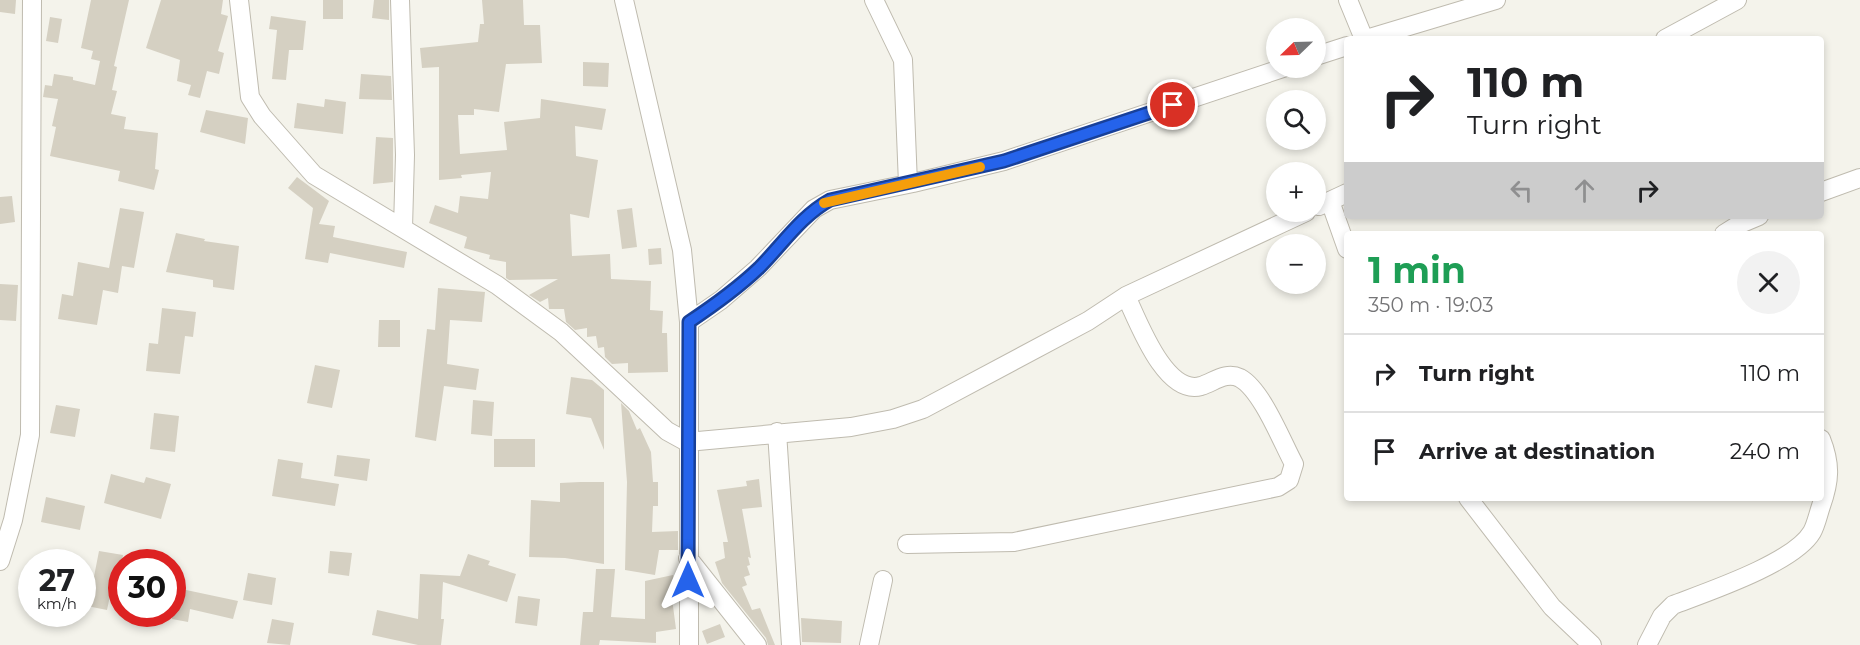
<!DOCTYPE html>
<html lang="en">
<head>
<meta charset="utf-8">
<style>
  :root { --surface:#fff; --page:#f2f2f2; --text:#202124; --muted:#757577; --line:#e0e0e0 }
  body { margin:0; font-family:Montserrat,sans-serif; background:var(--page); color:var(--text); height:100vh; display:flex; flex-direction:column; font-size:22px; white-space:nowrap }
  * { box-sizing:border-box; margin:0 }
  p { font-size:20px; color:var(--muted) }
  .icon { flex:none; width:33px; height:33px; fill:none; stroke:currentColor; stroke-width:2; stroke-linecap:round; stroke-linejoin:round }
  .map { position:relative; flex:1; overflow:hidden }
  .side { position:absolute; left:1344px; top:231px; width:480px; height:270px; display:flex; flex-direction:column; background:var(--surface); border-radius:6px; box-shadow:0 3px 9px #0003 }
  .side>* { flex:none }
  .guide { position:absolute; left:1344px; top:36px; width:480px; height:183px; border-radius:6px; box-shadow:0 3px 9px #0003; background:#fff; color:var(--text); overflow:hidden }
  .needle { width:39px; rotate:247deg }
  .tools { position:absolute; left:1266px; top:18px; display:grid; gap:12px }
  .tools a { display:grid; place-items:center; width:60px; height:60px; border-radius:50%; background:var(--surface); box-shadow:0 3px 9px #0003; font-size:30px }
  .speed { position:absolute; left:18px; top:549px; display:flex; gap:12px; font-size:30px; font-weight:700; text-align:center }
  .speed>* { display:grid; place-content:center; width:78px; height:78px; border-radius:50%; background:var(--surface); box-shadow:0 3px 9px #0003; line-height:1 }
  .speed small { font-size:15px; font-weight:400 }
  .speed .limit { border:9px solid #d22; background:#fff; color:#111 }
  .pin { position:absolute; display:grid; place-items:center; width:51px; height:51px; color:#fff; margin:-26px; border:3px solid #fff; border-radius:50%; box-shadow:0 2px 6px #0007 }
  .me { position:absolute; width:66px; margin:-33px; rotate:0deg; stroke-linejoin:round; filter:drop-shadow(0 0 4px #0008) }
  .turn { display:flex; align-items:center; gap:21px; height:126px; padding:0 24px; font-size:27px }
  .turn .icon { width:78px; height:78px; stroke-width:2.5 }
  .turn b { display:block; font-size:42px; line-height:51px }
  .lanes { display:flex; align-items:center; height:57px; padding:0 24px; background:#0003; justify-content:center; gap:30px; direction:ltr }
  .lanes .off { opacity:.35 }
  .round { display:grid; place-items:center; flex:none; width:63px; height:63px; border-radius:32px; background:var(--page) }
  .headline { display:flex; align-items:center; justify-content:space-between; height:102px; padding:0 24px }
  h1 { font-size:36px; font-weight:700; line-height:45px; color:#1e9e55 }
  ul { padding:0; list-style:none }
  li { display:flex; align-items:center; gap:18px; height:78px; padding:0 24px; border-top:2px solid var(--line) }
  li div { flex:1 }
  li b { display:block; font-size:22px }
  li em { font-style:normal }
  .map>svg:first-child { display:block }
</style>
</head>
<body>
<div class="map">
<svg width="1860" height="645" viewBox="0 0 1860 645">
  <rect width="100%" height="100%" fill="#f4f3eb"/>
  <!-- building -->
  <path fill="#d5d0c2" d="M0 0H16L15 14 0 12Z
    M91 0H129L114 66 117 67 112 90 117 91 111 114 126 117 124 129 158 133 155 169 159 170 154 190 118 181 120 171 50 156 56 127 52 126 58 99 43 97 45 85 52 86 54 74 73 77V80L95 85 100 61 91 59 93 51 81 48Z
    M161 0H223L221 14 228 16 218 51 224 53 219 74 207 71 200 98 188 95 191 85 177 81 180 60 146 48Z
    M323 0H343V19H323Z
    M374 0H389V20L372 18Z
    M482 0H523L524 25H540L542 63 506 64 499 112 474 109V115H458L460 154 507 150 504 122 540 118 541 99 606 109 602 130 575 126 576 156 598 160 589 218 570 214 572 256 610 254 611 279 651 281 650 310 663 311 662 333H667L668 372 628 373V363L612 364 605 357 604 347 598 348 596 336 587 337V328L575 330 566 322 564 309H549L548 298 540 302 529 295 558 279 509 280 506 278V262L489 259 490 255 464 248 467 237 429 223 435 205 458 213 460 196 488 199 491 172 461 175 462 178 439 180V67L422 68 420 48 478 42 480 24H484Z
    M271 16 306 21 303 50H289L286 80 272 79 277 30 269 29Z
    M50 17 62 19 58 43 46 41Z
    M583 62 609 63 608 87 583 86Z
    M361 74 391 76 392 100 359 99Z
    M325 99 346 102 343 134 294 128 297 103 324 107Z
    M206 110 248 118 245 144 200 132Z
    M376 137 393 138V182L373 184Z
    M297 177 329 201 319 224 335 226 333 237 407 252 404 268 330 253 328 263 305 259 313 208 288 188Z
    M12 196 15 222 0 224V197Z
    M120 208 144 212 134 268 122 266 118 293 103 290 97 325 58 319 62 294 73 296 78 262 109 268Z
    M632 208 637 247 622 249 617 210Z
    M176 233 205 239 204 241 239 246 234 290 213 287V280L166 272Z
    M661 248 662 264 649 265 648 249Z
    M0 284 18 285 16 321 0 320Z
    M438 288 485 292 482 322 450 320 447 364 479 369 476 390 444 386 436 441 415 437 427 329 435 330Z
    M162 308 196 312 193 337 185 336 180 374 146 371 149 343 158 344Z
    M379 320H400V347H378Z
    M315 365 340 370 332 408 307 403Z
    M571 377 592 380 604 390V450L591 418 566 414Z
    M473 400 494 402 492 436 471 434Z
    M621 403 629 411 637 430 640 428 651 452 653 482H658V506H653L652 532 678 531V550H659L655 575 625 570 627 482Z
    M56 405 80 409 75 437 50 433Z
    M154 413 179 416 175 452 150 449Z
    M494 439H535V467H494Z
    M337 455 370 459 367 481 334 476Z
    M278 459 303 463 301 478 339 484 335 506 272 496Z
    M111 474 144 483 146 477 171 484 161 519 104 503Z
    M759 479 762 507 742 509 751 558 748 557 750 565 747 566 750 575 744 577 747 585 742 587 752 610 760 608 775 645H768L766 638 722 583 715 562 725 558 723 542H728L717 490 747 486 746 481Z
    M580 482H604V564L565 558 529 557 531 500 560 502V483Z
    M46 497 85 506 80 530 41 522Z
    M99 551 123 555 119 578 114 577 107 610 82 605 85 590 91 592Z
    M330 551 352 553 349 576 328 573Z
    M468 554 490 561 488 565 516 574 507 602 443 582 441 619H444L441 645H418L372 635 377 610 418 619 420 574 460 576Z
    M596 569H615L611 617 645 619V581L673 575 676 590 671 591 676 629 656 632V643L600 640 599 645H580L583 612H593Z
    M248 573 276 578 272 605 243 600Z
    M172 587 238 601 233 619 190 609 188 622 172 619Z
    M518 596 540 599 537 626 515 623Z
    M801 618 842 621 841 643 802 642Z
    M272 619 294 623 290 645 267 643Z
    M720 624 725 637 707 644 702 631Z"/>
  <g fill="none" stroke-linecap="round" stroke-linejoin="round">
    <defs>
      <path id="minor" d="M239 0 250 97 262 116 314 175 497 285 561 332 667 431 687 442 851 427 893 419 923 409 1088 321 1126 296 1306 212
        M400 0 405 155 403 228
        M624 0 682 250 689 322V645
        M874 0 903 60 908 184
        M1348 0 1364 39
        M1366 39 1496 0
        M1665 39 1737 0
        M1316 56 1347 46
        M1821 192 1860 178
        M1330 201 1347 249
        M1319 206 1347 193
        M1724 234 1740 224 1759 216
        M689 322 721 300 758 268 814 209 830 200 913 183 1004 161 1283 68
        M777 432 791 645
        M1468 498 1552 607 1592 645
        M907 544 1014 542 1278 487 1289 480 1294 464C1282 442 1262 390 1240 378 1226 371 1214 382 1201 386 1165 396 1138 321 1126 296
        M688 558 757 645
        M0 561 13 520 30 435 32 0
        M869 645 883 580
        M1647 645 1662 616 1673 605C1707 592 1794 563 1812 532 1816 525 1818 515 1821 506 1830 481 1831 464 1821 439"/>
    </defs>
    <!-- minor casing -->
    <use href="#minor" stroke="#bfbbaf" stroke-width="20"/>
    <!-- minor -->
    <use href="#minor" stroke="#fff" stroke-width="18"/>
  </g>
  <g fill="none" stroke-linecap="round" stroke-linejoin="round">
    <defs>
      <path id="route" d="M688 580 689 322C713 306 738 288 759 268 782 245 801 216 830 200L1004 161 1173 105"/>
    </defs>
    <!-- route casing -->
    <use href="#route" stroke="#184099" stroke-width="15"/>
    <!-- route -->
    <use href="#route" stroke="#2563eb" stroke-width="10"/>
    <!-- slow -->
    <path stroke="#f59e0b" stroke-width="10" d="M824 203 980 167"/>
  </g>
</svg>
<div class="tools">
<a><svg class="needle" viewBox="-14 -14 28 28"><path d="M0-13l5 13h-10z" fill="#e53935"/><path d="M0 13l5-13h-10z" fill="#757577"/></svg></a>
<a><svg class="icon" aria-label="search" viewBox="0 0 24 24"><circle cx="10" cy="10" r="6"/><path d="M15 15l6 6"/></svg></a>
<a>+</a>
<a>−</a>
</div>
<div class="speed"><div>27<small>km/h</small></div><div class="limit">30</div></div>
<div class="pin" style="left:1173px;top:105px;background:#d93025"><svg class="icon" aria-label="arrive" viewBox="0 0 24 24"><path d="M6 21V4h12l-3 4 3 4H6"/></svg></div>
<svg class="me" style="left:688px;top:580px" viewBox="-20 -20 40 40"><path d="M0-17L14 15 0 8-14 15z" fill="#2563eb" stroke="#fff" stroke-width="4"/></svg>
<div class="guide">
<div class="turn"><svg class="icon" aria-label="right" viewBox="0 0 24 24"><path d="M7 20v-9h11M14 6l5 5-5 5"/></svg><div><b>110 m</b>Turn right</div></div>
<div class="lanes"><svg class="icon off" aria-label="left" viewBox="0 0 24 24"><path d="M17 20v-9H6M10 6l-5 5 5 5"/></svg><svg class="icon off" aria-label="ahead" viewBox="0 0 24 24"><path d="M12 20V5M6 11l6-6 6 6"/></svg><svg class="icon" aria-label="right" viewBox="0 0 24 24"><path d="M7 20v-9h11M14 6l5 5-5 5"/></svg></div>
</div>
<section class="side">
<div class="headline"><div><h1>1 min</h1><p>350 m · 19:03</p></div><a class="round"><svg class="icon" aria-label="close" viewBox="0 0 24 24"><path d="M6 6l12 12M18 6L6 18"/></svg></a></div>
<ul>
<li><svg class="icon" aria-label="right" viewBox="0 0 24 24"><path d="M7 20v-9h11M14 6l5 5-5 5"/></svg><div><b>Turn right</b></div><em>110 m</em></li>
<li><svg class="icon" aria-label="arrive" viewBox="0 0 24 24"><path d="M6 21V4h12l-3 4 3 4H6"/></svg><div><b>Arrive at destination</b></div><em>240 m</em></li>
</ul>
</section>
</div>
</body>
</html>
